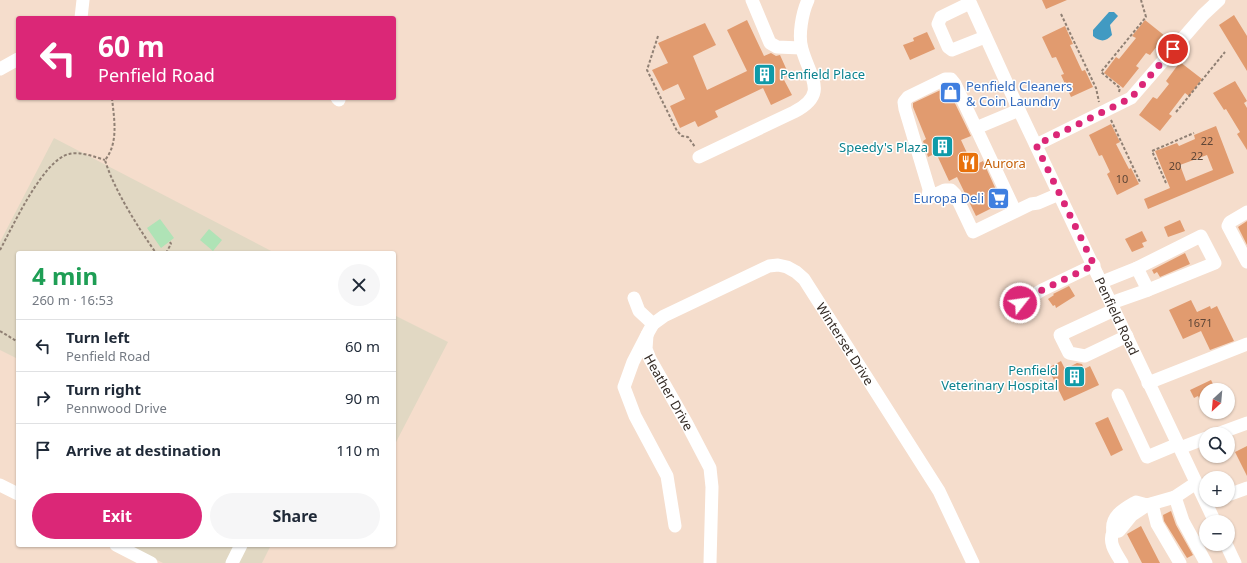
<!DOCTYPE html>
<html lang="en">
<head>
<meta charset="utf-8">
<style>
  :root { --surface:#fff; --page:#f6f6f7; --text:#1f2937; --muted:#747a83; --line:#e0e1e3; --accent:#db2777 }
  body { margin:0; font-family:"Noto Sans",sans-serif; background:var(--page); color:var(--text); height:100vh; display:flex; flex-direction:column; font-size:15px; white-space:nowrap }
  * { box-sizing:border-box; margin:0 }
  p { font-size:13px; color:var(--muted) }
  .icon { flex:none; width:22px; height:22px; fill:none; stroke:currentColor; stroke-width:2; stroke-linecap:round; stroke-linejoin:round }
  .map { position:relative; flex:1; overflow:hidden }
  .drawer { position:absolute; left:16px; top:251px; width:380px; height:296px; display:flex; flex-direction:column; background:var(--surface); border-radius:4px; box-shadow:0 1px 3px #0004 }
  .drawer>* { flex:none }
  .guide { position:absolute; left:16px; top:16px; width:380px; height:84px; border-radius:4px; box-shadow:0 1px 3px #0004; background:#db2777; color:#fff; overflow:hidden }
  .needle { width:26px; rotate:206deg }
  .buttons { position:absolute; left:1199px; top:383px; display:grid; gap:8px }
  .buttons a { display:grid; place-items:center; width:36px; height:36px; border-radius:50%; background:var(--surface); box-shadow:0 1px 3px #0004; font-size:20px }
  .pin { position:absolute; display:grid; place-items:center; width:34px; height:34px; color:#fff; margin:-17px; border:2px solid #fff; border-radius:50%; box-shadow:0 1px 4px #0007 }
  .me { position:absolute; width:44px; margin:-22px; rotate:60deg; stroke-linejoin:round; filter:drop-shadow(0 0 3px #0008) }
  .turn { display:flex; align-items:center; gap:14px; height:84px; padding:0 16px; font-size:18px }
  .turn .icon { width:52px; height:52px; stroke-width:2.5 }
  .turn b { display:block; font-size:28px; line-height:34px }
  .round { display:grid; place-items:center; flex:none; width:42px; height:42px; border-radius:21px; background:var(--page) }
  .headline { display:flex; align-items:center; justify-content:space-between; height:68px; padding:0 16px }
  h1 { font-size:24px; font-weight:700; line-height:30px; color:#1e9e55 }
  .button { display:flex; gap:8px; margin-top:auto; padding:8px 16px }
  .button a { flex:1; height:46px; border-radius:24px; background:var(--accent); color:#fff; font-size:16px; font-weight:700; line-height:46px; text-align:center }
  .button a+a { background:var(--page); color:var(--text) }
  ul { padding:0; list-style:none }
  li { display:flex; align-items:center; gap:12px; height:52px; padding:0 16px; border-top:1px solid var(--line) }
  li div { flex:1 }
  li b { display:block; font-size:15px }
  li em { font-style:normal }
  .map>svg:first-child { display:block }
</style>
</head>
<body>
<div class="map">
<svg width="1247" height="563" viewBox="0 0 1247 563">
  <rect width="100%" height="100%" fill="#f5ddcc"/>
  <!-- education -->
  <path fill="#e1d8c3" d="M54 138 275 253H18V359L0 350V242Z
    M394 315 448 342 394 446Z
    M129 545H271L262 563H163Z"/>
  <!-- green -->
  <path fill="#afe3b6" d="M160 219 174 238 161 248 147 228Z
    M209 229 222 240 213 251 200 240Z"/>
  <!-- water -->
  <path fill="#419ac2" d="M1109 12H1114L1118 16 1110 25 1112 35C1106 42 1100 42 1093 36V30Z"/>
  <!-- building -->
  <path fill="#e19b6f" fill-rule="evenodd" d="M1042 0H1067L1046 9Z
    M1234 15 1247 36V71L1219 25Z
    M747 20 764 56 771 53 776 56 780 55 789 75 783 78 792 95 771 105 763 88 715 111 718 117 698 127 695 121 680 128 670 106 685 99 678 84 663 91 652 70 668 63 658 43 705 23 716 45 693 56 707 90 747 71 727 30Z
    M1145 20 1165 36 1150 55 1146 53 1136 66 1139 68 1123 88 1104 73 1116 57 1119 59 1136 38 1132 36Z
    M1065 26 1073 44 1070 45 1082 71 1085 70 1093 87 1071 97 1061 75 1064 74 1056 57 1052 58 1042 37Z
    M927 32 935 49 910 60 903 45 914 41 913 38Z
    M1180 62 1202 79 1189 96 1185 93 1169 114 1172 116 1160 131 1139 115 1153 97 1157 99 1169 84 1166 81Z
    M1235 81 1247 101 1244 103 1247 108V150L1237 134 1240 132 1226 109 1224 110 1213 93Z
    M947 87 971 136 961 140 973 166 983 161 1002 203 976 216 957 177 949 181 936 153 928 157 923 141 926 139 913 107V103Z
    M1111 124 1120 142 1116 144 1129 169 1131 168 1139 184 1117 195 1107 174 1110 172 1102 155 1099 156 1089 135Z
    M1216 126 1234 173 1148 209 1144 199 1170 188 1155 151 1177 143 1179 146 1195 139 1194 135ZM1207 155 1213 170 1186 181 1180 165Z
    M1180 220 1185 231 1168 237 1164 227Z
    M1247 221V245L1238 227Z
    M1142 231 1147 241 1142 243 1144 247 1132 252 1125 239Z
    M1185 253 1190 264 1160 277 1157 272 1154 274 1152 270Z
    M1069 286 1075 296 1056 308 1055 305 1053 306 1048 299 1054 295 1053 294Z
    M1191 300 1197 312 1210 306 1211 309 1217 306 1234 341 1210 350 1201 331 1183 339 1169 310Z
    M1012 301 1013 307 1019 311 1023 317 1014 323 1003 307Z
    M1061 361 1065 369 1077 363 1082 364 1084 369 1090 366 1099 385 1064 401 1048 368Z
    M1211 380 1216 390H1206V413L1198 396 1194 398 1190 390Z
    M1108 417 1123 450 1111 456 1095 423Z
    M1247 446V476L1235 452Z
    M1171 511 1176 525 1193 555 1187 558 1164 521 1163 515Z
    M1141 526 1160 563H1142L1127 534Z"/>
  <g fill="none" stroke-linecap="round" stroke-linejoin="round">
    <!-- path -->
    <path stroke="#908074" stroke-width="2" stroke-dasharray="3 2" stroke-linecap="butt" d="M1061 14 1096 88 1099 102
      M658 36 647 70 677 131 682 136 688 137 695 147
      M1119 92 1120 88 1101 72 1146 17 1141 0
      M112 98C114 118 119 143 105 160 113 188 139 229 156 253
      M1176 112 1225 52
      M1111 120 1140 182
      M1166 183 1152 151 1194 133
      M0 250C13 226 43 160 69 154 80 151 95 157 105 160
      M166 253 171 244 170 242
      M0 331 18 342"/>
    <!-- minor -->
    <g stroke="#fff" stroke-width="13">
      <path d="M752 0 770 43 777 47 801 48"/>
      <path id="s1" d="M969 0 1019 110 1215 522"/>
      <path d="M970 3 941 17 938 24 948 47 952 50 985 37"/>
      <path d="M81 18 83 0"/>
      <path d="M0 69 18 59"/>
      <path d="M337 98 339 100"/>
      <path d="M1019 110 976 128 955 84 951 79H945L908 97 904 102 905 109 929 189 928 198 945 190H951L955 194 973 232 1031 204 1038 203 1059 194"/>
      <path d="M976 128 1015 211"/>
      <path d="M1036 145 1131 98 1203 15 1219 0"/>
      <path d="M699 157 794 112C829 94 810 78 802 49 798 36 802 13 808 0"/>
      <path d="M1247 212 1230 222 1228 226 1247 262"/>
      <path d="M1137 268 1148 290"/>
      <path d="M1102 282 1137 268 1201 236 1215 263 1148 290 1111 303"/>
      <path d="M634 298 639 311 653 324"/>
      <path d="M1020 303 1042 290 1094 265"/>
      <path d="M1114 310 1060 335 1069 353 1085 356 1127 336"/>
      <path id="s2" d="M647 335 646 349 650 359 687 424 710 468 712 487 710 563"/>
      <path d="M1148 383 1247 344"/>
      <path d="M1118 395 1147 457 1178 444"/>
      <path d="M1217 434 1247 423"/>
      <path d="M1180 448 1206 438"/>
      <path d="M1196 483 1175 497 1183 521 1206 563"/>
      <path d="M0 485 18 494"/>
      <path d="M1228 495 1247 488"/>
      <path d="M1152 504 1157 524 1180 563"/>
      <path d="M1147 505 1136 502C1124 509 1110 516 1113 532L1119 531 1132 515 1147 505 1175 497"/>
      <path id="s3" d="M675 526 667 476 635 416 624 387 633 362 649 331 653 324 664 316 769 266 778 265 787 267 796 272 804 279 939 491 973 563"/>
      <path d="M1113 532C1108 543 1116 553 1122 563"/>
      <path d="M1226 544 1235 563"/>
      <path d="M116 545 151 563"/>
      <path d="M232 563 241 545"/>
    </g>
  </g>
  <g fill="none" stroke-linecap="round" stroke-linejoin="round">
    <!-- route -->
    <path stroke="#db2777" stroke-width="7" stroke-dasharray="0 12.6" d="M1020 303 1042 290 1094 265 1036 145 1131 98 1173 49"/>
  </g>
  <!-- icons -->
  <defs>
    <symbol id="building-square" viewBox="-11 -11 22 22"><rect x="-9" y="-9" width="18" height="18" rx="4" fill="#0f9aa8" stroke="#fff"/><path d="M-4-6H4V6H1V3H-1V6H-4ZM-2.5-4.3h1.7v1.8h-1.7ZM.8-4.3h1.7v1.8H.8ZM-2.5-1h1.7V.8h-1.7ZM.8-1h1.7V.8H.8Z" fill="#fff"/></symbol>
    <symbol id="shop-square" viewBox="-11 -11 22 22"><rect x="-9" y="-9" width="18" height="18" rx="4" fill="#3f7fe0" stroke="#fff"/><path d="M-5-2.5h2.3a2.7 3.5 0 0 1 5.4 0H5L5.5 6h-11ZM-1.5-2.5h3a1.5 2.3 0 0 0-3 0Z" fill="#fff"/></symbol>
    <symbol id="restaurant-square" viewBox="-11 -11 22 22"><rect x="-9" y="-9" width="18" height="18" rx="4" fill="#e8710a" stroke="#fff"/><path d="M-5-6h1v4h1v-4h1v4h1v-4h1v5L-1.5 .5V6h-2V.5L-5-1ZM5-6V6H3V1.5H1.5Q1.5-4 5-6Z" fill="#fff"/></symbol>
    <symbol id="supermarket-square" viewBox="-11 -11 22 22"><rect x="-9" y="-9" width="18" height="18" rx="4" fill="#3f7fe0" stroke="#fff"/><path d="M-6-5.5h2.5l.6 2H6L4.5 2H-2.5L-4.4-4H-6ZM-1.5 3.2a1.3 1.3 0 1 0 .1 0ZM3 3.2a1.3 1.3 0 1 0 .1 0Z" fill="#fff"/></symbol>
  </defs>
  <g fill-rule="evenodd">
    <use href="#building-square" x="752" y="62" width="25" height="25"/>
    <use href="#shop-square" x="938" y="80" width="25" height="25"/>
    <use href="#building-square" x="930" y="134" width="25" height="25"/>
    <use href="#restaurant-square" x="956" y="150" width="25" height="25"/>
    <use href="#supermarket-square" x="986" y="186" width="25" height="25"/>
    <use href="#building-square" x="1062" y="364" width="25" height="25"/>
  </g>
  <g text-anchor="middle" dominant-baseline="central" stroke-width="3" stroke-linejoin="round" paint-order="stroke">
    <!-- number labels -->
    <g font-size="11" fill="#5e4637">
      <text x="1207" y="140">22</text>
      <text x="1197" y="155">22</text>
      <text x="1175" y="165">20</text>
      <text x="1122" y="178">10</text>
      <text x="1200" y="322">1671</text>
    </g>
    <!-- culture labels -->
    <g font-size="13" fill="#0d838f" stroke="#fff" text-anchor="end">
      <text x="780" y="74" text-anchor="start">Penfield Place</text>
      <text x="928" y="147">Speedy's Plaza</text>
      <text x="1058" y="370">Penfield<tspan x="1058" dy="15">Veterinary Hospital</tspan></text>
    </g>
    <!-- shop labels -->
    <g font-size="13" fill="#366cbe" stroke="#fff" text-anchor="start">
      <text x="966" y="86">Penfield Cleaners<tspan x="966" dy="15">&amp; Coin Laundry</tspan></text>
      <text x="984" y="198" text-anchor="end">Europa Deli</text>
    </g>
    <!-- food labels -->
    <g font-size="13" fill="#c56008" stroke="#fff" text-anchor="start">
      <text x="984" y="163">Aurora</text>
    </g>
    <!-- street labels -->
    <g font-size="13" fill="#332a24" stroke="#fff">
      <text stroke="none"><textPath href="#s1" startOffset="349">Penfield Road</textPath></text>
      <text stroke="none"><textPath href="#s3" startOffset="465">Winterset Drive</textPath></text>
      <text stroke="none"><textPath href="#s2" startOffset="63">Heather Drive</textPath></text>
    </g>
  </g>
</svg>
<div class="buttons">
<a><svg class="needle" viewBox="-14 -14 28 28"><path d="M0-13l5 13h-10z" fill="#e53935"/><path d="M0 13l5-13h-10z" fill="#747a83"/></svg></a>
<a><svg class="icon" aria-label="search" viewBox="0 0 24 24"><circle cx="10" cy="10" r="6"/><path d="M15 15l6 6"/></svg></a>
<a>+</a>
<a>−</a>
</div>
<div class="pin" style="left:1173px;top:49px;background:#d93025"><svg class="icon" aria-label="arrive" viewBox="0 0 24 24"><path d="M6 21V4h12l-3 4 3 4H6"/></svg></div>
<svg class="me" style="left:1020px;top:303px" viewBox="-20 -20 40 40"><circle r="17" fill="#db2777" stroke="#fff" stroke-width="3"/><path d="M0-11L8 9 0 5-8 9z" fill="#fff"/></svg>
<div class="guide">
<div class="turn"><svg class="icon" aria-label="left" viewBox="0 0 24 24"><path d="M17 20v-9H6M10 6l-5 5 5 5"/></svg><div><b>60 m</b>Penfield Road</div></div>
</div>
<section class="drawer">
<div class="headline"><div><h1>4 min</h1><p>260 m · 16:53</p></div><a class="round"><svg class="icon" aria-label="close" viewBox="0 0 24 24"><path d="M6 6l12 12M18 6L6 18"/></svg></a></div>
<ul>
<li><svg class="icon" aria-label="left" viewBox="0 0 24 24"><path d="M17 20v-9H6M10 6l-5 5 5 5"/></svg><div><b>Turn left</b><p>Penfield Road</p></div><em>60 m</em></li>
<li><svg class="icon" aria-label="right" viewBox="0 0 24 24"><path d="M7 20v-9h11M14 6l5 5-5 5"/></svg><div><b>Turn right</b><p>Pennwood Drive</p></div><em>90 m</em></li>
<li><svg class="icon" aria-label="arrive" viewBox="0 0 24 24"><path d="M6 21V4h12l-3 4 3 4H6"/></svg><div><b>Arrive at destination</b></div><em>110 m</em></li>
</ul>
<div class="button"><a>Exit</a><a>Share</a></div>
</section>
</div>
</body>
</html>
